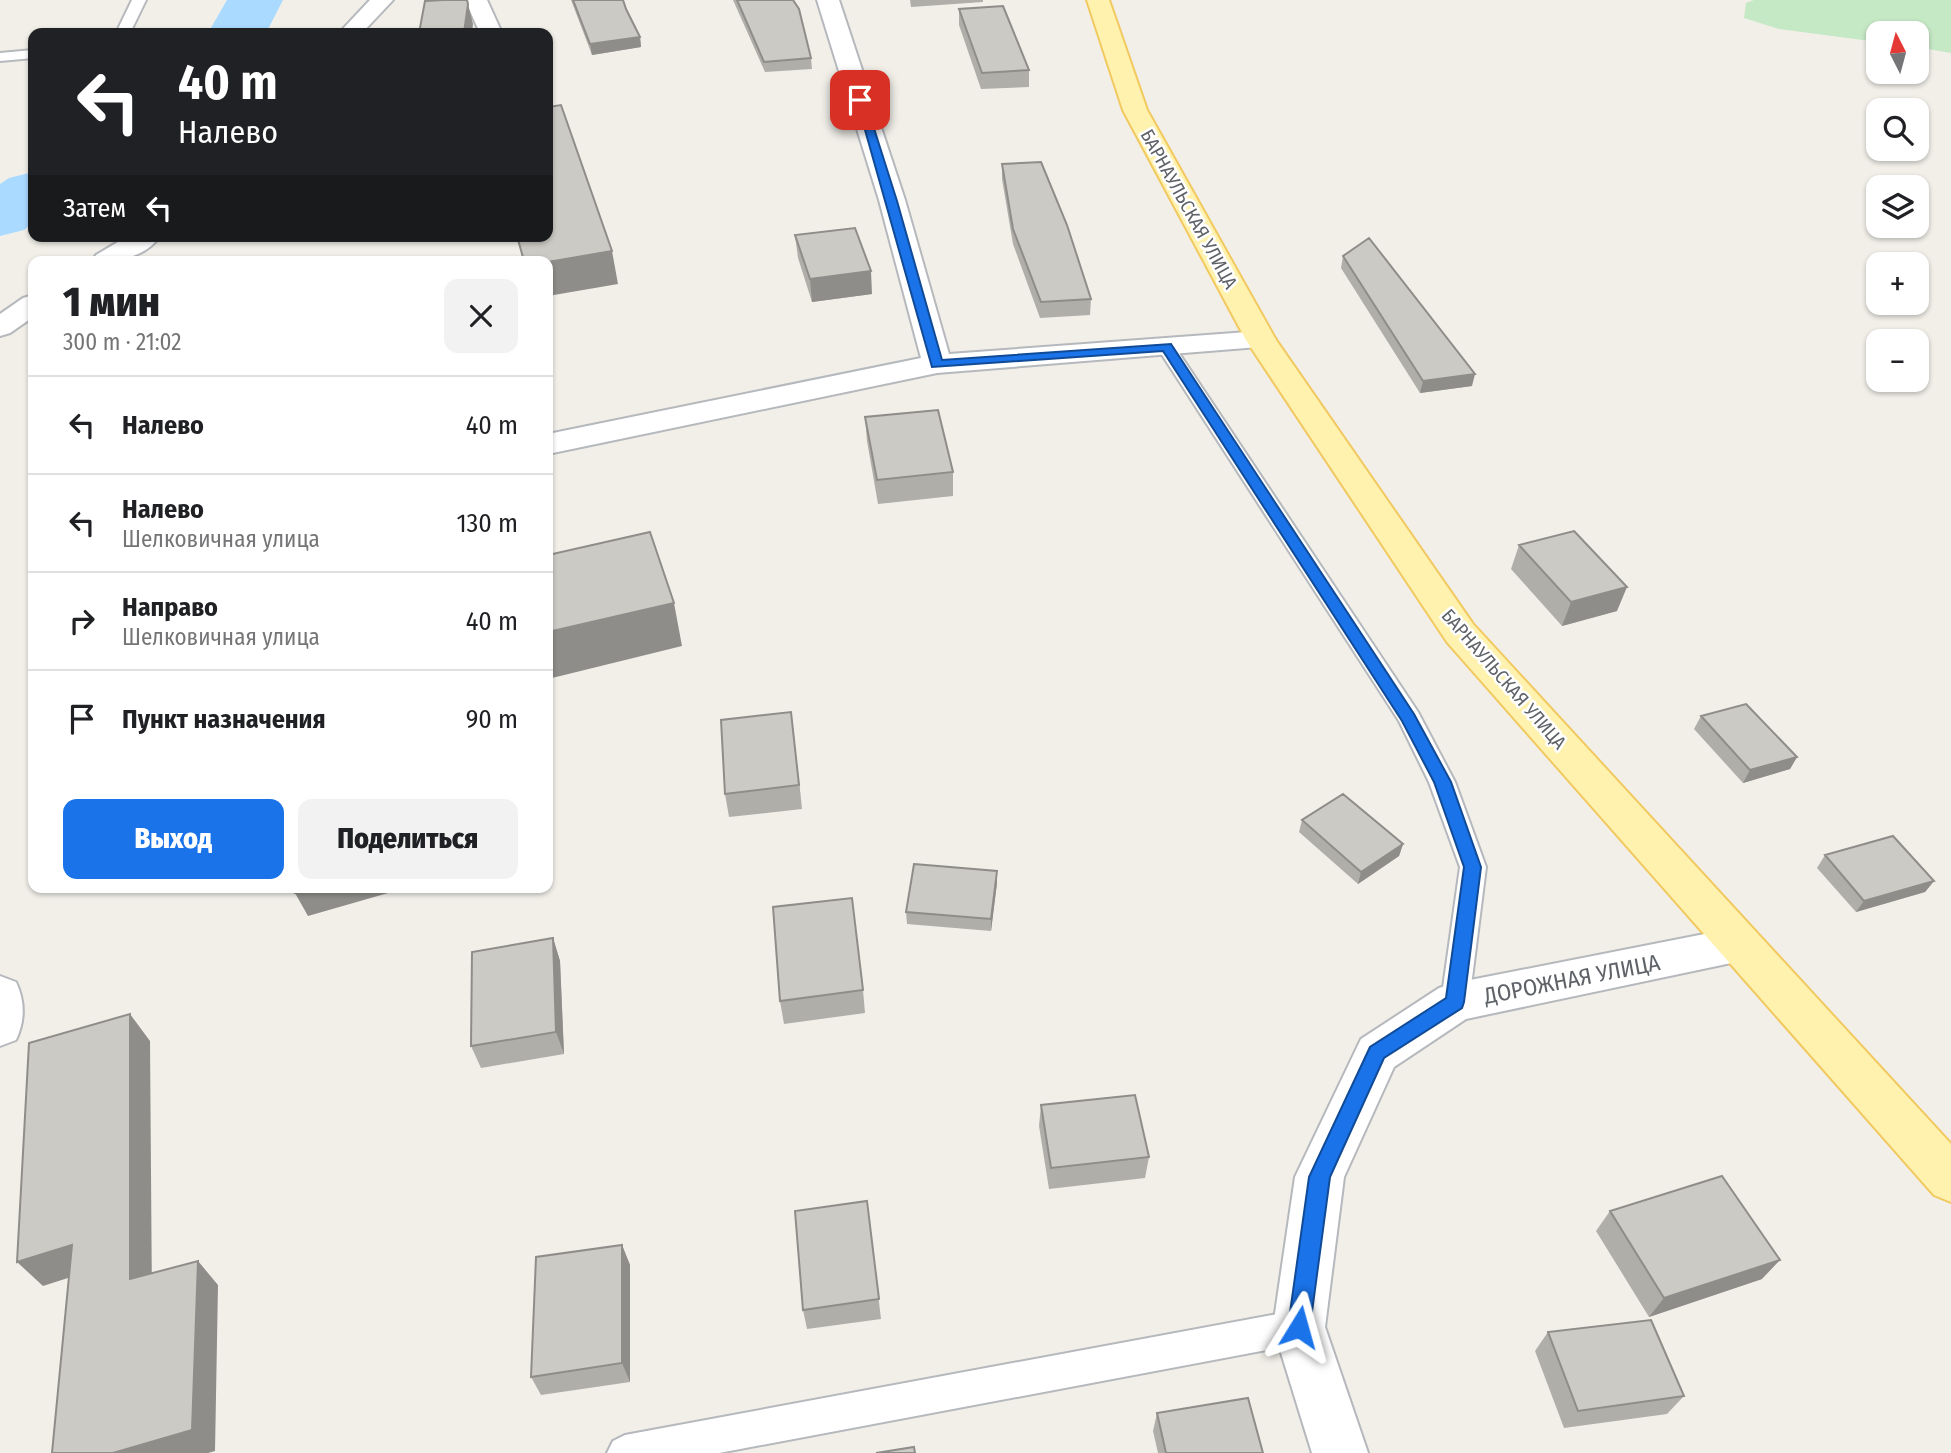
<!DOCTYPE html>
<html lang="ru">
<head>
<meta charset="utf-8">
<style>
  :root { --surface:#fff; --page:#f2f2f2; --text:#202124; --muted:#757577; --line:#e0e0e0; --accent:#1a73e8 }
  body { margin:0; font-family:"Fira Sans Condensed",sans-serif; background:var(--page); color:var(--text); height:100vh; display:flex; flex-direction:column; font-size:26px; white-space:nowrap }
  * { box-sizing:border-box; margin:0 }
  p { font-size:23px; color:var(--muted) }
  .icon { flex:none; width:38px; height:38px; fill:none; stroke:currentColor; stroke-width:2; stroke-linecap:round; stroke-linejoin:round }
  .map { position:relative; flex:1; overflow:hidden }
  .sheet { position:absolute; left:28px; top:256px; width:525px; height:637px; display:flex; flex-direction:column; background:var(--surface); border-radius:14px; box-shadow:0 2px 5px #0004 }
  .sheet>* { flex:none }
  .hud { position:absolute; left:28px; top:28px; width:525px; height:214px; border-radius:14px; box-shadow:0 2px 5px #0004; background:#202124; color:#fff; overflow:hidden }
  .needle { width:46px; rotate:354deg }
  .fabs { position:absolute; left:1866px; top:21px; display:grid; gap:14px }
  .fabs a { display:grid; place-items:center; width:63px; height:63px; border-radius:14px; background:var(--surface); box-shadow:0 2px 5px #0004; font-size:35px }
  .pin { position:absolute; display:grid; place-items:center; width:60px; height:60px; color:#fff; margin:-30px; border-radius:14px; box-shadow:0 4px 10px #0006 }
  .me { position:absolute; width:77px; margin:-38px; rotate:8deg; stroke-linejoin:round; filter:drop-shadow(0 0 5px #0008) }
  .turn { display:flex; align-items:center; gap:24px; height:147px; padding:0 35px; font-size:32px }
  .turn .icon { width:91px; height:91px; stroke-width:2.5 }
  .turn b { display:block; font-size:49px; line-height:60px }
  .then { display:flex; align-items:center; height:66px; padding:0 35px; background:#0003; gap:14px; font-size:26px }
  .round { display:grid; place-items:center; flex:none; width:74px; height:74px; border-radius:14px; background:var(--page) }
  .summary { display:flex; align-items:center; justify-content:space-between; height:119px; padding:0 35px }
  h1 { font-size:42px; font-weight:800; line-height:52px }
  .primary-button { display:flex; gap:14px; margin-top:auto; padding:14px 35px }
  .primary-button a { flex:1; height:80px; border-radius:14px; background:var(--accent); color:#fff; font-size:28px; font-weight:800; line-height:80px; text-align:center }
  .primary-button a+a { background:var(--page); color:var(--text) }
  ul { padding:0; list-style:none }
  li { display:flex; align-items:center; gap:21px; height:98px; padding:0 35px; border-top:2px solid var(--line) }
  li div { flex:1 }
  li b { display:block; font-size:26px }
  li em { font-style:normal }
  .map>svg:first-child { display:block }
</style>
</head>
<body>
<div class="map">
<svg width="1951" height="1453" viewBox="0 0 1951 1453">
  <rect width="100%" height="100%" fill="#f1efe8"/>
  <!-- green -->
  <path fill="#c5e8c5" d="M1754 0H1951V53L1916 47V33H1878V42L1779 29 1744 18 1746 3Z"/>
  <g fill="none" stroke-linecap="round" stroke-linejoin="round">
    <!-- river -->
    <path fill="#aadaff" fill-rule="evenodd" d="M227 0H283L266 33H208Z
      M33 172V223L24 230 0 236V184L9 178Z"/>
    <defs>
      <path id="lane" d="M132 0H146L130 33H116Z
        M33 50V58L0 61V53Z
        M1166 341 1175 347 1418 712 1455 782 1486 867 1469 1002 1465 1011 1455 1014 1445 1011 1441 1002 1460 867 1429 782 1399 721 1157 347Z
        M1299 1310 1311 1315 1316 1327 1311 1339 1299 1344 719 1453H607L613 1441 625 1435Z"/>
      <path id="street" d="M370 0H393L362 33H339Z
        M465 0H487L502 33H480Z
        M817 0H839L905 200 949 354 1261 331 1271 334 1276 340 1271 346 937 373 548 454V434L921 358 879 200Z
        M128 236H160C144 259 117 261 92 261L96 255Z
        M33 295V317L10 333 0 336V314L23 298Z
        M1740 927 1755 932 1762 945 1755 958 1466 1019 1394 1067 1344 1177 1325 1327 1368 1453H1312L1273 1327 1295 1177 1361 1039 1439 988 1455 983Z
        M0 976 16 982C25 1001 25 1021 16 1040L0 1046Z"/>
      <path id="primary" d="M1087 0H1109L1147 110 1276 340 1473 624 1951 1144V1202L1934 1195 1447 642 1246 340 1123 110Z"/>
    </defs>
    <!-- lane casing -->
    <use href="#lane" stroke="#b5b8bc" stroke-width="4"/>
    <!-- street casing -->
    <use href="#street" stroke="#b5b8bc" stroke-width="4"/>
    <!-- primary casing -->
    <use href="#primary" stroke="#f2c960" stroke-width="4"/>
    <!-- lane -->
    <use href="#lane" fill="#fff" fill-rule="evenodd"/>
    <!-- street -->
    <use href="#street" fill="#fff" fill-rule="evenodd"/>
    <!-- primary -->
    <use href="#primary" fill="#fff2af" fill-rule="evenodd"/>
  </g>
  <!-- wall -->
  <path fill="#afaea9" d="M571 0H623L626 9 640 37 641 47 592 55Z
    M733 0H793L811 58 812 69 765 72Z
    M910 0H983V2L911 7Z
    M959 9 1029 70V87L981 89 959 25Z
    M1002 164 1091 299 1090 315 1040 318 1013 244 1002 179Z
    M795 235 872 294 812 302 798 258Z
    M1343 256 1472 386 1420 393 1341 268Z
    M865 417 953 472V496L878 504 867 441Z
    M1519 545 1617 611 1562 626 1511 569Z
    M791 712 802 809 729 817 725 794Z
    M1701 716 1797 757 1790 769 1743 783 1694 729Z
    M1302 820 1403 844 1399 856 1358 884 1299 832Z
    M1825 855 1934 881 1925 892 1856 912 1817 868Z
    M997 883 991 931 907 924 906 912Z
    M553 938 560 961 564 1054 481 1068 471 1046Z
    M863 990 865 1013 784 1024 780 1001Z
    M1041 1105 1149 1157 1145 1178 1049 1189 1039 1126Z
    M867 1201 881 1319 807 1329 803 1310Z
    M1610 1211 1762 1279 1649 1317 1596 1231Z
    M622 1245 630 1265V1382L541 1395 531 1377Z
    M1548 1332 1684 1396 1667 1414 1564 1428 1535 1351Z
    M1157 1413 1263 1453H1158L1153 1431Z"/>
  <!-- shaded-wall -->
  <path fill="#8f8d8a" d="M468 4 473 24 472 33H464Z
    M640 37 641 47 592 55 590 44Z
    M612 251 618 284 548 296V262Z
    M871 271 872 294 812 302 810 279Z
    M1475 374 1472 386 1420 393 1423 381Z
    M1627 587 1617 611 1562 626 1571 602Z
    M674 603 682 646 548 679V632Z
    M791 712 794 736 802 809 799 785Z
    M1797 757 1790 769 1743 783 1750 770Z
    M1403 844 1399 856 1358 884 1361 872Z
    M997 871V883L991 931V919Z
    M1934 881 1925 892 1856 912 1864 901Z
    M316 887H409L308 916 295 893Z
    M553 938 560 961 564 1054 556 1032Z
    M130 1014 150 1041 152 1303 130 1279Z
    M72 1245 96 1269 43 1286 17 1262Z
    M622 1245 630 1265V1382L622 1363Z
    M1780 1260 1762 1279 1649 1317 1664 1298Z
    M198 1261 218 1285 215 1451 208 1453H113Z"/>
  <!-- building -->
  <path fill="#cccac5" stroke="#8f8d8a" stroke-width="2" d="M443 0H467L468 4 464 33H419L425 1Z
    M573 0H623L626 9 640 37 590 44Z
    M737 0H793L799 9 811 58 764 62Z
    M1003 6 1029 70 982 73 959 9Z
    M561 105 612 251 548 262V261H524L517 236H548V107Z
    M1041 162 1067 225 1091 299 1041 302 1013 229 1002 164Z
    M855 228 871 271 810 279 795 235Z
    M1369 238 1475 374 1423 381 1343 256Z
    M938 410 953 472 877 480 865 417Z
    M1574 531 1627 587 1571 602 1519 545Z
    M650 532 674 603 548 632V555Z
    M1746 704 1797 757 1750 770 1701 716Z
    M791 712 799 785 725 794 721 720Z
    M1343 794 1403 844 1361 872 1302 820Z
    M1893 836 1934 881 1864 901 1825 855Z
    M914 864 997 871 991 919 906 912Z
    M295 887H316L295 893Z
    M852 898 863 990 780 1001 773 907Z
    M553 938 556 1032 471 1046 472 952Z
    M130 1014V1279L198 1261 192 1430 113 1453H52L72 1245 17 1262 29 1043Z
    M1135 1095 1149 1157 1051 1168 1041 1105Z
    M1722 1176 1780 1260 1664 1298 1610 1211Z
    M867 1201 879 1299 803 1310 795 1211Z
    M622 1245V1363L531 1377 536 1257Z
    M1651 1320 1684 1396 1578 1411 1548 1332Z
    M1248 1398 1263 1453H1166L1157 1413Z
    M914 1447 915 1453H876Z"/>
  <!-- route -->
  <path fill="#1a73e8" stroke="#114b97" stroke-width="2" d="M856 98 865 100 897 201 942 360 1171 344 1414 714 1451 782 1481 867 1464 1002 1462 1008 1384 1058 1330 1177 1310 1327 1307 1335 1299 1338 1291 1335 1288 1327 1309 1177 1370 1047 1446 998 1464 867 1434 782 1402 721 1163 351 932 367Z"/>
  <g text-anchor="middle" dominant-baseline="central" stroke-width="5" stroke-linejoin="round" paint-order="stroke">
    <!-- street labels -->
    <g font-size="19" fill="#5f6368" stroke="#fff">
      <text transform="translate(1189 209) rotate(61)">БАРНАУЛЬСКАЯ УЛИЦА</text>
      <text transform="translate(1504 679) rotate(49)">БАРНАУЛЬСКАЯ УЛИЦА</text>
    </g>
    <!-- near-street labels -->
    <g font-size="23" fill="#5f6368" stroke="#fff">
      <text transform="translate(1572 979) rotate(-11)">ДОРОЖНАЯ УЛИЦА</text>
    </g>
  </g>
</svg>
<div class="fabs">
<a><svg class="needle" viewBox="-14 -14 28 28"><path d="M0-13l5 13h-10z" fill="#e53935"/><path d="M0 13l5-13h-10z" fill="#757577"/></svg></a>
<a><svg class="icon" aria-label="search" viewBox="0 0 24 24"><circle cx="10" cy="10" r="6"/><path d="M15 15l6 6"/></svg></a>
<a><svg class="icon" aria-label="layers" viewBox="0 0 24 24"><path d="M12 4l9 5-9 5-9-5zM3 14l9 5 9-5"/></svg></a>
<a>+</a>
<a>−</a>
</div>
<div class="pin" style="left:860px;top:100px;background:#d93025"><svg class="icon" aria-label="arrive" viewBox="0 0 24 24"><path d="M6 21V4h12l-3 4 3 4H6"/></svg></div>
<svg class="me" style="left:1299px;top:1327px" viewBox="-20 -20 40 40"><path d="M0-17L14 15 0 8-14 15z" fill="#1a73e8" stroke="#fff" stroke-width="4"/></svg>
<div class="hud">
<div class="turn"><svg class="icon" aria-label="left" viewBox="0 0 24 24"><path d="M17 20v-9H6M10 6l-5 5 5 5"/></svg><div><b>40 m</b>Налево</div></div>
<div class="then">Затем<svg class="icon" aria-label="left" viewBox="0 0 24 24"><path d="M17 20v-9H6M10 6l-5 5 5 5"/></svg></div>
</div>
<section class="sheet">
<div class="summary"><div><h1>1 мин</h1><p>300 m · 21:02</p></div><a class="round"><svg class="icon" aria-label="close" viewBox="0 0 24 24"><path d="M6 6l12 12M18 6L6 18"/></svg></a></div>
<ul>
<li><svg class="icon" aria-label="left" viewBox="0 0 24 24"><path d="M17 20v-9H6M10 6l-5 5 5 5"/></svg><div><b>Налево</b></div><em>40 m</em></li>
<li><svg class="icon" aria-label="left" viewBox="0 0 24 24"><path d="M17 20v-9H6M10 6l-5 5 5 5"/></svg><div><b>Налево</b><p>Шелковичная улица</p></div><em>130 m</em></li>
<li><svg class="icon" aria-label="right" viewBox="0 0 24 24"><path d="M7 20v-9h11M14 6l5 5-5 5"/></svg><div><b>Направо</b><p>Шелковичная улица</p></div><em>40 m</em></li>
<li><svg class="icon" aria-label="arrive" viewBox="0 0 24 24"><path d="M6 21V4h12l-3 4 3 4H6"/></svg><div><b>Пункт назначения</b></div><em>90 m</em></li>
</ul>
<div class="primary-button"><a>Выход</a><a>Поделиться</a></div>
</section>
</div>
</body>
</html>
